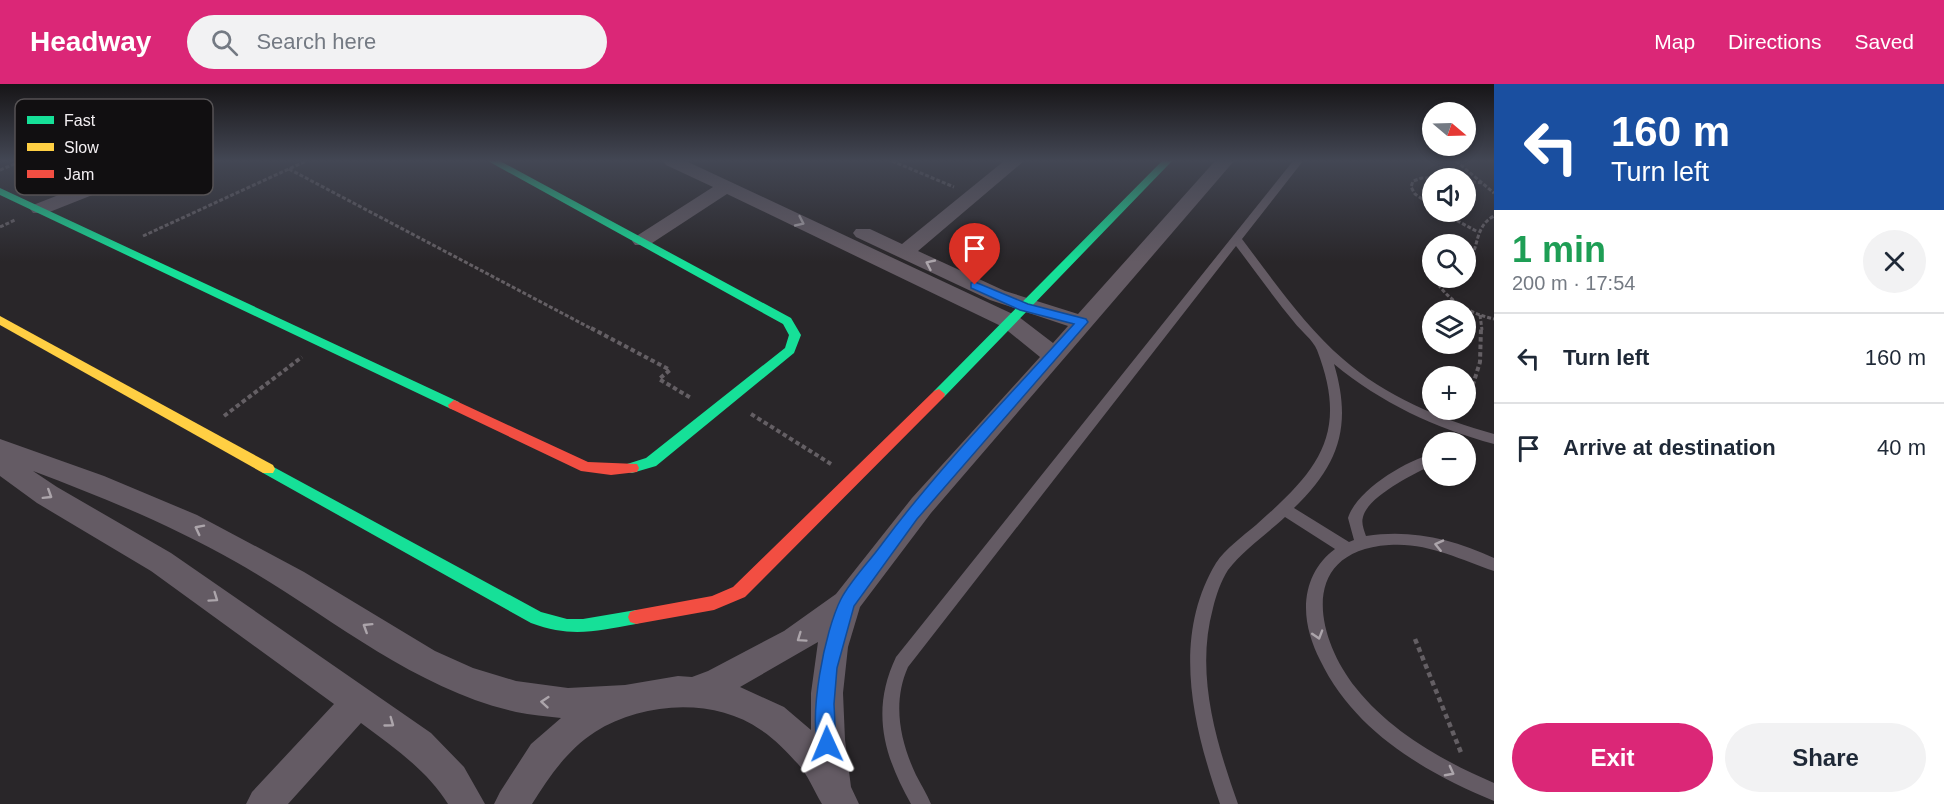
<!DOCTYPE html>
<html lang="en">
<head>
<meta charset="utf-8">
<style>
  :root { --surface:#fff; --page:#f2f2f3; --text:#1f2937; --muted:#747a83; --line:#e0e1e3; --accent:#db2777 }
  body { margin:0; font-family:Helvetica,sans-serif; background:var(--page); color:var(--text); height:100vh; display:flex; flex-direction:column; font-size:22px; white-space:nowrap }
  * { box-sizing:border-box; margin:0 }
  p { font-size:20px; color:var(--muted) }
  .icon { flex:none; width:33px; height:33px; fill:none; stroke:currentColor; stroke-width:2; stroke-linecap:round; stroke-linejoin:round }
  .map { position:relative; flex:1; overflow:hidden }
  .details { display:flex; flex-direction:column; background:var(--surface); width:450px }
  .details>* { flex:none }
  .banner { background:#1a4fa0; color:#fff; overflow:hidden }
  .needle { width:39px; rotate:109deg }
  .fabs { position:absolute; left:1422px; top:18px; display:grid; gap:12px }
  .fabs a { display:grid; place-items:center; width:54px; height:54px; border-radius:50%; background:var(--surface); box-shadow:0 3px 9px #0003; font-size:30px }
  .pin { position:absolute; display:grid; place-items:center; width:51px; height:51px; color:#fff; margin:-62px -26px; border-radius:50% 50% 50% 0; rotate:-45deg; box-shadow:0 0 6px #0007 }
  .pin .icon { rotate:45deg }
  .me { position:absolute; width:66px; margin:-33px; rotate:359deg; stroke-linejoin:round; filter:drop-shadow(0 0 4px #0008) }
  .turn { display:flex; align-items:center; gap:21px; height:126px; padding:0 18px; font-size:27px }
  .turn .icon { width:78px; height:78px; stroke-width:2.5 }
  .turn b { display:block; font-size:42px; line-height:51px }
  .round { display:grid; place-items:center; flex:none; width:63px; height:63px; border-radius:32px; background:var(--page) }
  .headline { display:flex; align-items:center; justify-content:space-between; height:102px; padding:0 18px }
  h1 { font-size:36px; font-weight:700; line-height:45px; color:#1e9e55 }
  .primary-button { display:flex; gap:12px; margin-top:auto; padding:12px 18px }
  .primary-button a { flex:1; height:69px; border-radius:36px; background:var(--accent); color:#fff; font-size:24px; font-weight:700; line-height:69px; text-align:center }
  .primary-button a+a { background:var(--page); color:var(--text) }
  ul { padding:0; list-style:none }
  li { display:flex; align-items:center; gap:18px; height:90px; padding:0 18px; border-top:2px solid var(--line) }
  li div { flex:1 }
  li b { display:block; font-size:22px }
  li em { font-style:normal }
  header { display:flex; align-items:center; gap:36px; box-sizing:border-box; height:84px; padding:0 30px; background:var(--accent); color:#fff }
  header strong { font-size:28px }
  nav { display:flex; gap:33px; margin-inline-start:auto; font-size:21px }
  .search { width:420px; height:54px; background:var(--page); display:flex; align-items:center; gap:15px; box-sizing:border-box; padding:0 21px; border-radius:33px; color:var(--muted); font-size:22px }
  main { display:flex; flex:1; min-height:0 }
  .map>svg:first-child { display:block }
</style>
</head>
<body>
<header>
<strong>Headway</strong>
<div class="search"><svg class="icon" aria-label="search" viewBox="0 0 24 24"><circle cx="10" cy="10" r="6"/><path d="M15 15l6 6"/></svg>Search here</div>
<nav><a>Map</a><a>Directions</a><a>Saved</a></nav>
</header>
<main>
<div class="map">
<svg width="1494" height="720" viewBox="0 0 1494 720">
  <rect width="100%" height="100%" fill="#292629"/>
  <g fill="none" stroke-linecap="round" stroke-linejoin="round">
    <!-- path-far2 -->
    <path stroke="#645f64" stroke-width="3" stroke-dasharray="4 2" stroke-linecap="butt" d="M892 77 954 103
      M1456 77 1494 109
      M289 85 594 246
      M0 86 22 77
      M1466 97 1483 99
      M1432 122 1415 110 1411 103 1413 97 1422 94H1441
      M1441 128 1478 148
      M0 143 15 136
      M143 152 306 77
      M1466 182C1480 166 1473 143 1494 132
      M1441 194 1440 203C1454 220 1472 230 1494 235
      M1480 231 1482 246"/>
    <!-- path-far1 -->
    <path stroke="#645f64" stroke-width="4" stroke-dasharray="4.5 3" stroke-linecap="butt" d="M591 244 670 286 659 295 691 314
      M1466 323 1480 278 1481 244
      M751 330 831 380
      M224 332 302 273"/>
    <!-- path -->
    <path stroke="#645f64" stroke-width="4.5" stroke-dasharray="5 4" stroke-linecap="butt" d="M1415 555 1462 671"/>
    <!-- lane -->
    <path fill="#645b64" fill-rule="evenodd" d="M1293 77H1303L1242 155C1273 196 1304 241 1343 275 1385 312 1440 335 1494 350V360C1435 344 1381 319 1334 280 1352 341 1340 380 1294 424L1349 458 1354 456 1348 434C1356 407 1405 377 1432 370V381C1414 390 1368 412 1363 433 1361 439 1364 446 1366 452 1411 445 1453 455 1494 474V487C1459 475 1427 458 1389 461 1299 467 1314 551 1356 604 1391 648 1443 677 1494 699V717C1424 688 1354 647 1320 576 1312 560 1306 542 1306 524 1306 500 1316 479 1335 465L1285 433C1268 449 1242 467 1228 486 1221 497 1216 511 1213 524 1195 590 1216 658 1238 720H1220C1193 642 1171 554 1216 479 1225 465 1243 452 1256 441 1317 387 1350 351 1317 266 1313 256 1301 247 1294 238 1274 214 1256 188 1236 162L908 583C892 619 900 657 916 691 921 701 927 710 931 720H911C883 670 871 626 896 573Z"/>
    <!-- street -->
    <path fill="#645b64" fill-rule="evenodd" d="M146 77H171L168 81 47 129H33L30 125 33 121Z
      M663 77H686L1019 233 1053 259 1068 242 990 216 856 153 853 149 856 145H870L902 160 1004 77H1024L918 167 1005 207 1078 230 1215 77H1234L931 429 860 523 848 563 843 609 845 656 851 703 859 720H822C814 707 808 691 798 680 788 669 774 654 761 646 714 613 642 618 595 648 567 666 549 693 532 720H494L500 708 531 660 561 634C546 632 531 631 516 628 411 604 328 530 236 478 171 441 102 413 33 387L57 403 171 469 431 649 464 683 485 720H448C426 685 393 663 361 639L288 720H246L252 708 334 620 151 487 37 419 0 392V355L104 392 197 431 304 488 435 567 473 584 516 597 568 604 625 601 678 592 692 593 708 587 784 547 836 510 912 414 1040 273 1003 243 727 110 649 161H635L632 157 635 153 713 103 666 81ZM818 558 811 609V646L784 623 740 603Z"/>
    <!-- fast -->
    <path fill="#16e098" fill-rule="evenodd" d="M488 77H500L791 234 801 251 794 269 656 382 632 389 627 388 625 384 627 380 646 374 785 264 789 251 783 240Z
      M1162 77H1172L944 313H934L933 310 934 307Z
      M0 104 459 318 460 321 454 326 449 324 0 111Z
      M268 380 541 528 567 535H583L636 526 642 528 644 533 642 538 636 540C595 547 572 554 531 539L263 389 261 385 263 381Z"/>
    <!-- slow -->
    <path fill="#ffcf43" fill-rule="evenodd" d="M0 232 273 381 275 385 273 389H263L0 241Z"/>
    <!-- jam -->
    <path fill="#f24e42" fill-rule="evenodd" d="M939 305 945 310 944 313 745 513 714 526 636 540 630 538 628 533 630 528 636 526 712 512 733 503 934 307Z
      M454 316 588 378 637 380 639 384 637 388 611 391 581 387 449 324 448 321Z"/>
  </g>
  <!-- one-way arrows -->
  <defs><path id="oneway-chevron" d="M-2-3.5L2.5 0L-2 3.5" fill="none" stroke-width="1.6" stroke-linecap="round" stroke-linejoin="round" transform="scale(1.5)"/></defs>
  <g stroke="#aca5ab">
    <use href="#oneway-chevron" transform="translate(800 138) rotate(25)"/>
    <use href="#oneway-chevron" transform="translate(930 180) rotate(-155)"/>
    <use href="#oneway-chevron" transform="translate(48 411) rotate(32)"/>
    <use href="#oneway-chevron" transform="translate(199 445) rotate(-153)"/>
    <use href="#oneway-chevron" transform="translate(1439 461) rotate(-167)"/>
    <use href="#oneway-chevron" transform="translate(214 514) rotate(35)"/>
    <use href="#oneway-chevron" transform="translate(367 543) rotate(-148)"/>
    <use href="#oneway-chevron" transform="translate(1318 551) rotate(73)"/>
    <use href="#oneway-chevron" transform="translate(801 554) rotate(145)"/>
    <use href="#oneway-chevron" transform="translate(545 618) rotate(-175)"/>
    <use href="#oneway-chevron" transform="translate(390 639) rotate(36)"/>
    <use href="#oneway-chevron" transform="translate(1450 688) rotate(28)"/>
  </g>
  <!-- sky -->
  <linearGradient id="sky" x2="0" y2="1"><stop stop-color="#171517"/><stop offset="0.43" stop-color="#434754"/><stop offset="1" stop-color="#434754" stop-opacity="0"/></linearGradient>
  <rect width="1494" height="178" fill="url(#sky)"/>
  <!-- route -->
  <path fill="#1a73e8" stroke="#114b97" stroke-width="1.5" d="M975 198 1028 220 1086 235 1088 238 917 435 854 522 837 584 834 620 836 660 833 667 827 669 820 667C807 635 825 546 841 515 851 496 869 478 882 460 940 382 1009 312 1074 240L1020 226 971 204V199Z"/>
  <!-- legend -->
  <rect x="15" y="15" width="198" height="96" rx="9" fill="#110f11" stroke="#555254" stroke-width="1.5"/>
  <rect x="27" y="32" width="27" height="8" fill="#16e098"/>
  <rect x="27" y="59" width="27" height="8" fill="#ffcf43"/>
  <rect x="27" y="86" width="27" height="8" fill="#f24e42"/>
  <g font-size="16" fill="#f3eff2">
    <text x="64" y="42">Fast</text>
    <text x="64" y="69">Slow</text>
    <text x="64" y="96">Jam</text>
  </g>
</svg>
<div class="fabs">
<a><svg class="needle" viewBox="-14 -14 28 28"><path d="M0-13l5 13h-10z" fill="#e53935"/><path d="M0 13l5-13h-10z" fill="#747a83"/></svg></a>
<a><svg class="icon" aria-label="sound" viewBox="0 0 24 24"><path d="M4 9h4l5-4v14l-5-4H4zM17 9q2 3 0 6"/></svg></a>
<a><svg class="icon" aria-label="search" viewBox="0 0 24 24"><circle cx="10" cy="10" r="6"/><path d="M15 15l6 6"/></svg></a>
<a><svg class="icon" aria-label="layers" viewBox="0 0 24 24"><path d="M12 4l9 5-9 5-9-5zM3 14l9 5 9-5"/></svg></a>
<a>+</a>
<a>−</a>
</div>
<div class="pin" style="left:975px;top:201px;background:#d93025"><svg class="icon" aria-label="arrive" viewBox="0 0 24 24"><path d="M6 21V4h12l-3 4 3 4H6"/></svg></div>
<svg class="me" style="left:827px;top:660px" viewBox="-20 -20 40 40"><path d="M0-17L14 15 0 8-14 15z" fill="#1a73e8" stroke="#fff" stroke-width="4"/></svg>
</div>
<section class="details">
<div class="banner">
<div class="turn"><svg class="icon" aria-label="left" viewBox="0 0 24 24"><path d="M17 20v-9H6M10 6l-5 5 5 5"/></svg><div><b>160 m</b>Turn left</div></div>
</div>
<div class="headline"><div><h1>1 min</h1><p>200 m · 17:54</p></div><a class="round"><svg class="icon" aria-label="close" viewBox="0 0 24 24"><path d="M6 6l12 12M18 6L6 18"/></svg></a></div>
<ul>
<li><svg class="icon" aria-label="left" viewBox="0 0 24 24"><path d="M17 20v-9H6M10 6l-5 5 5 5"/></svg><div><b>Turn left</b></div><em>160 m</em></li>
<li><svg class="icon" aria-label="arrive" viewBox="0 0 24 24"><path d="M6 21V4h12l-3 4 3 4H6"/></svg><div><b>Arrive at destination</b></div><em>40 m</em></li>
</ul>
<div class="primary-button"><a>Exit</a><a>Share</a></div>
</section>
</main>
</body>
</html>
